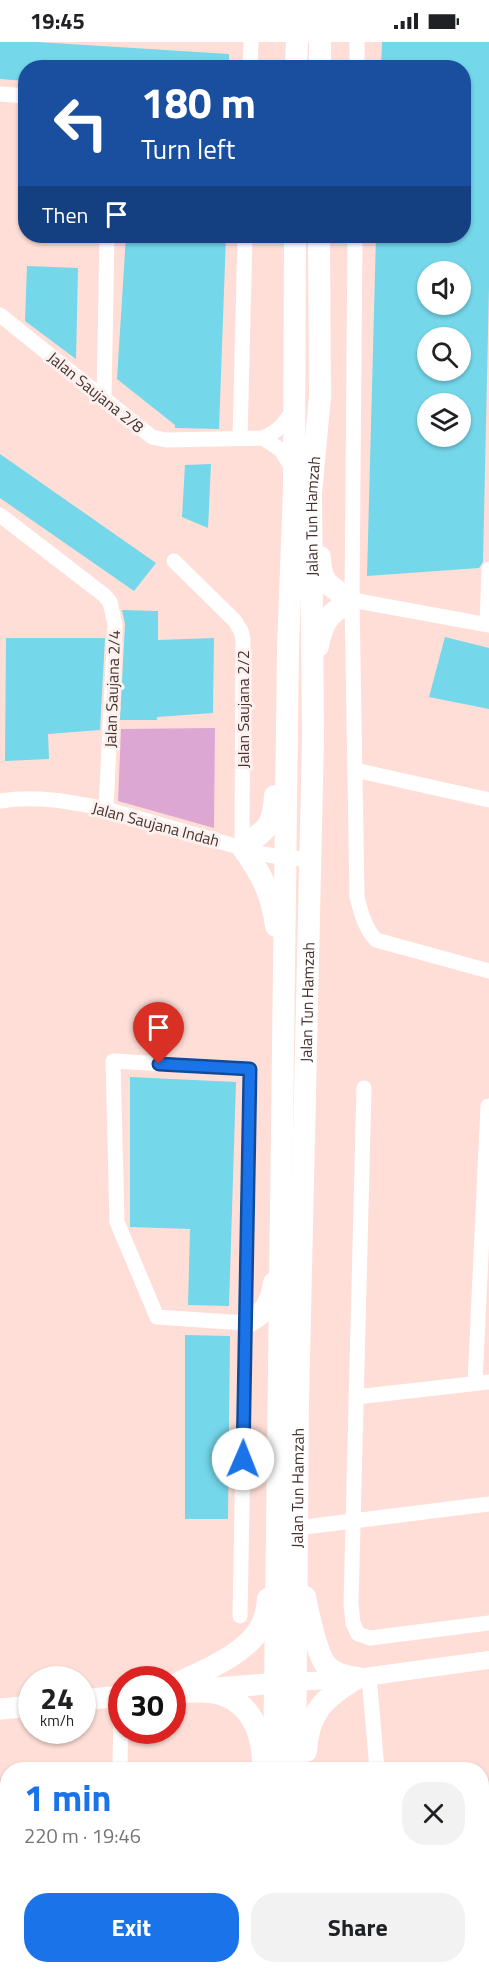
<!DOCTYPE html>
<html lang="en">
<head>
<meta charset="utf-8">
<style>
  :root { --surface:#fff; --page:#f2f2f2; --text:#202124; --muted:#757577; --accent:#1a73e8 }
  body { margin:0; font-family:"Titillium Web",sans-serif; background:var(--page); color:var(--text); height:100vh; display:flex; flex-direction:column; font-size:22px; white-space:nowrap }
  * { box-sizing:border-box; margin:0 }
  p { font-size:20px; color:var(--muted) }
  .icon { flex:none; width:33px; height:33px; fill:none; stroke:currentColor; stroke-width:2; stroke-linecap:round; stroke-linejoin:round }
  .map { position:relative; flex:1; overflow:hidden }
  .details { position:absolute; left:0px; top:1720px; width:489px; height:212px; display:flex; flex-direction:column; background:var(--surface); border-radius:24px 24px 0 0; box-shadow:0 2px 4px #0004 }
  .details>* { flex:none }
  .hud { position:absolute; left:18px; top:18px; width:453px; height:183px; border-radius:24px; box-shadow:0 2px 4px #0004; background:#1a4fa0; color:#fff; overflow:hidden }
  .controls { position:absolute; left:417px; top:219px; display:grid; gap:12px }
  .controls a { display:grid; place-items:center; width:54px; height:54px; border-radius:50%; background:var(--surface); box-shadow:0 2px 4px #0004; font-size:30px }
  .speed { position:absolute; left:18px; top:1624px; display:flex; gap:12px; font-size:30px; font-weight:700; text-align:center }
  .speed>* { display:grid; place-content:center; width:78px; height:78px; border-radius:50%; background:var(--surface); box-shadow:0 2px 4px #0004; line-height:1 }
  .speed small { font-size:15px; font-weight:400 }
  .speed .limit { border:9px solid #d22; background:#fff; color:#111 }
  .pin { position:absolute; display:grid; place-items:center; width:51px; height:51px; color:#fff; margin:-62px -26px; border-radius:50% 50% 50% 0; rotate:-45deg; box-shadow:0 0 6px #0007 }
  .pin .icon { rotate:45deg }
  .me { position:absolute; width:66px; margin:-33px; rotate:1deg; stroke-linejoin:round; filter:drop-shadow(0 0 4px #0008) }
  .turn { display:flex; align-items:center; gap:21px; height:126px; padding:0 24px; font-size:27px }
  .turn .icon { width:78px; height:78px; stroke-width:2.5 }
  .turn b { display:block; font-size:42px; line-height:51px }
  .then { display:flex; align-items:center; height:57px; padding:0 24px; background:#0003; gap:12px; font-size:22px }
  .round { display:grid; place-items:center; flex:none; width:63px; height:63px; border-radius:24px; background:var(--page) }
  .head { display:flex; align-items:center; justify-content:space-between; height:102px; padding:0 24px }
  h1 { font-size:36px; font-weight:700; line-height:45px; color:var(--accent) }
  .cta { display:flex; gap:12px; margin-top:auto; padding:12px 24px }
  .cta a { flex:1; height:69px; border-radius:24px; background:var(--accent); color:#fff; font-size:24px; font-weight:700; line-height:69px; text-align:center }
  .cta a+a { background:var(--page); color:var(--text) }
  .status { display:flex; justify-content:space-between; align-items:center; height:42px; padding:0 30px; background:var(--surface); direction:ltr }
  .status svg { height:16px; fill:currentColor }
  .map>svg:first-child { display:block }
</style>
</head>
<body>
<div class="status"><b>19:45</b><svg viewBox="0 0 49 12"><path d="M0 12V9h3v3zM5 12V6h3v6zM10 12V3h3v9zM15 12V0h3v12zM26 1h20v11H26zM47 4h2v5h-2z"/></svg></div>
<div class="map">
<svg width="489" height="1931" viewBox="0 0 489 1931">
  <rect width="100%" height="100%" fill="#ffded7"/>
  <!-- green -->
  <path fill="#dca8d3" d="M215 686 214 786 118 759 121 687Z"/>
  <!-- building -->
  <path fill="#74d7ea" fill-rule="evenodd" d="M0 0H38L229 12V26H26V39L0 37Z
    M382 0H489V244L483 520 479 526 367 534 376 194H464V26H381ZM428 230H460V262H428ZM428 296H460V328H428ZM428 362H460V394H428Z
    M126 194H226L219 387 175 386V383L117 337Z
    M27 224 78 226 76 317 25 279Z
    M0 412 156 521 134 549 0 456Z
    M211 422 208 486 182 475 185 423Z
    M122 568 158 569V598L214 596 213 671 157 675V678H120L125 582Z
    M445 595 489 606V667L429 655Z
    M6 596H105L100 688 48 692 49 717 5 719Z
    M130 1035 236 1040 229 1264 188 1263 190 1187 130 1185Z
    M185 1293 230 1294 228 1477H185Z"/>
  <g fill="none" stroke-linecap="round" stroke-linejoin="round">
    <!-- minor -->
    <path stroke="#fff" stroke-width="15" d="M250 26 251 0
      M357 26V0
      M0 52 26 54
      M355 194 352 558 357 855C361 871 365 886 376 898L489 929
      M0 273 152 395 166 398 263 396C279 389 286 380 294 366
      M104 356 107 194
      M240 396 245 194
      M263 396 281 408 293 428
      M0 473 104 553 110 560 115 582 106 767
      M174 519 235 579 241 589 243 598 242 805
      M352 558 489 583
      M487 582 489 527
      M355 728 489 758
      M0 759C36 753 72 760 106 767L263 812 286 816 310 817
      M364 1046 351 1562 353 1581 358 1592 370 1596 489 1581
      M475 1341 488 1064
      M356 1355 489 1340
      M297 1486 489 1462
      M240 1574 250 1027 113 1019 117 1180 157 1275 246 1281
      M369 1634 377 1728
      M120 1728 121 1654
      M0 1815H8
      M482 1850 489 1849
      M117 1931V1924
      M380 1931V1924"/>
    <!-- tertiary -->
    <path stroke="#fff" stroke-width="18" d="M296 1640 357 1636 489 1618"/>
    <!-- secondary -->
    <path stroke="#fff" stroke-width="21" d="M204 1647 292 1640
      M82 1658 122 1654
      M0 1667 32 1664"/>
    <!-- primary -->
    <g stroke="#fff" stroke-width="22">
      <path d="M296 26 297 0"/>
      <path d="M320 26V0"/>
      <path d="M318 604C323 577 330 571 352 558 331 545 320 542 320 515"/>
      <path d="M275 754C273 786 267 787 242 805 261 831 272 852 276 884"/>
      <path d="M246 1281C265 1272 271 1261 274 1241"/>
      <path d="M305 1555C308 1571 317 1612 326 1623 334 1632 346 1634 357 1636"/>
      <path d="M172 1644C199 1631 248 1612 261 1584 266 1576 267 1567 268 1557"/>
      <path d="M172 1650C185 1650 198 1649 210 1650 246 1654 262 1685 263 1718"/>
      <path d="M306 1709C308 1670 325 1655 357 1636"/>
      <path d="M274 1728 288 607 294 447 295 194"/>
      <path id="s1" d="M295 1728 298 1360 313 696 311 451 320 354 319 194"/>
      <path d="M272 1931V1924"/>
      <path d="M294 1931V1924"/>
    </g>
  </g>
  <g fill="none" stroke-linecap="round" stroke-linejoin="round">
    <defs>
      <path id="route" d="M159 1022 250 1027 243 1417"/>
    </defs>
    <!-- route casing -->
    <use href="#route" stroke="#114b97" stroke-width="15"/>
    <!-- route -->
    <use href="#route" stroke="#1a73e8" stroke-width="10"/>
  </g>
  <g text-anchor="middle" dominant-baseline="central" stroke-width="6" stroke-linejoin="round" paint-order="stroke">
    <!-- street labels -->
    <g font-size="16" fill="#46312c" stroke="#fcf1ee">
      <text transform="translate(96 350) rotate(39)">Jalan Saujana 2/8</text>
      <text stroke="none"><textPath href="#s1" startOffset="1254">Jalan Tun Hamzah</textPath></text>
      <text transform="translate(112 647) rotate(-88)">Jalan Saujana 2/4</text>
      <text transform="translate(243 667) rotate(-90)">Jalan Saujana 2/2</text>
      <text transform="translate(156 782) rotate(15)">Jalan Saujana Indah</text>
      <text stroke="none"><textPath href="#s1" startOffset="768">Jalan Tun Hamzah</textPath></text>
      <text stroke="none"><textPath href="#s1" startOffset="282">Jalan Tun Hamzah</textPath></text>
    </g>
  </g>
</svg>
<div class="controls">
<a><svg class="icon" aria-label="sound" viewBox="0 0 24 24"><path d="M4 9h4l5-4v14l-5-4H4zM17 9q2 3 0 6"/></svg></a>
<a><svg class="icon" aria-label="search" viewBox="0 0 24 24"><circle cx="10" cy="10" r="6"/><path d="M15 15l6 6"/></svg></a>
<a><svg class="icon" aria-label="layers" viewBox="0 0 24 24"><path d="M12 4l9 5-9 5-9-5zM3 14l9 5 9-5"/></svg></a>
</div>
<div class="speed"><div>24<small>km/h</small></div><div class="limit">30</div></div>
<div class="pin" style="left:159px;top:1022px;background:#d93025"><svg class="icon" aria-label="arrive" viewBox="0 0 24 24"><path d="M6 21V4h12l-3 4 3 4H6"/></svg></div>
<svg class="me" style="left:243px;top:1417px" viewBox="-20 -20 40 40"><circle r="19" fill="#fff"/><path d="M0-13L10 11 0 6-10 11z" fill="#1a73e8"/></svg>
<div class="hud">
<div class="turn"><svg class="icon" aria-label="left" viewBox="0 0 24 24"><path d="M17 20v-9H6M10 6l-5 5 5 5"/></svg><div><b>180 m</b>Turn left</div></div>
<div class="then">Then<svg class="icon" aria-label="arrive" viewBox="0 0 24 24"><path d="M6 21V4h12l-3 4 3 4H6"/></svg></div>
</div>
<section class="details">
<div class="head"><div><h1>1 min</h1><p>220 m · 19:46</p></div><a class="round"><svg class="icon" aria-label="close" viewBox="0 0 24 24"><path d="M6 6l12 12M18 6L6 18"/></svg></a></div>
<div class="cta"><a>Exit</a><a>Share</a></div>
</section>
</div>
</body>
</html>
